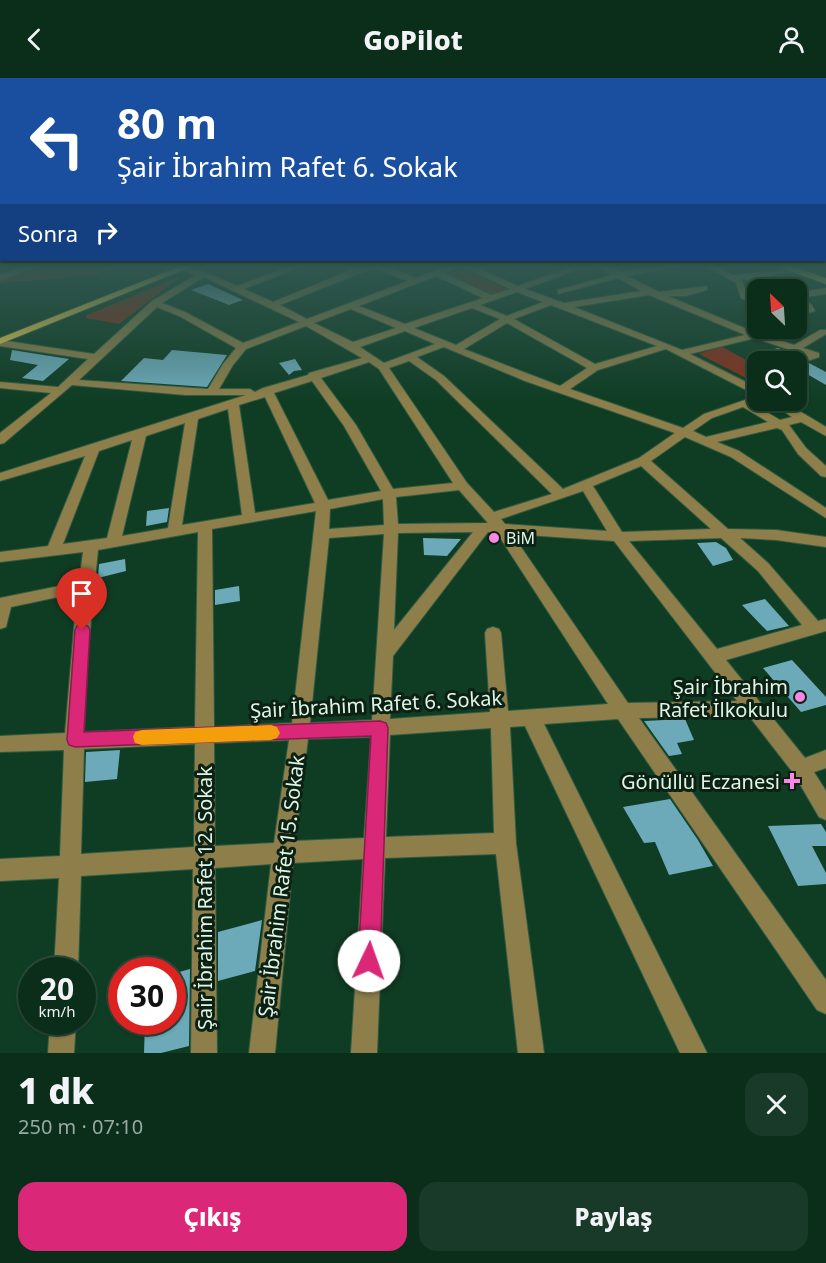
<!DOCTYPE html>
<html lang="tr">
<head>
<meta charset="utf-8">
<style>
  :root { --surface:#0b2e1b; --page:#193a28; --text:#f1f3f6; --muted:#9aa8a3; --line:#2b4a3a; --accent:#db2777 }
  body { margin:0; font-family:"Noto Sans",sans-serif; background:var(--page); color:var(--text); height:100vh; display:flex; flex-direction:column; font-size:22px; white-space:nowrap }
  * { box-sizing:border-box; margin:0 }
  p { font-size:20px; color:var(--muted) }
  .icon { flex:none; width:33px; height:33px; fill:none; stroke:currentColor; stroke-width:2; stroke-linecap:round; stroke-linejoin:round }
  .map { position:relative; height:975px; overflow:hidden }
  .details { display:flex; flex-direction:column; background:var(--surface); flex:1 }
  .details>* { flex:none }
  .top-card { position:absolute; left:0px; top:0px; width:826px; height:183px; box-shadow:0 2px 4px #0004,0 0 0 2px var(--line); background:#1a4fa0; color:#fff; overflow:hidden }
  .needle { width:39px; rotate:335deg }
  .fabs { position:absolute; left:747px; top:201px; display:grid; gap:12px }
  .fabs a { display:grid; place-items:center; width:60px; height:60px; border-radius:12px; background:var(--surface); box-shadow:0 2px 4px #0004,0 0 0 2px var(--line); font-size:30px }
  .speed { position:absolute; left:18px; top:879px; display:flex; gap:12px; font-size:30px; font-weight:700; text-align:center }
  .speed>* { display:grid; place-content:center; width:78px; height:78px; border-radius:50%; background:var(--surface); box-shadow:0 2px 4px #0004,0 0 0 2px var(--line); line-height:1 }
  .speed small { font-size:15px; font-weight:400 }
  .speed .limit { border:9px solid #d22; background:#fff; color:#111 }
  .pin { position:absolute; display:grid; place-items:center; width:51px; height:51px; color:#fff; margin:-62px -26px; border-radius:50% 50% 50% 0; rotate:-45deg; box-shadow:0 0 6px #0007 }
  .pin .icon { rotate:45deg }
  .me { position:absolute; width:66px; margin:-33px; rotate:3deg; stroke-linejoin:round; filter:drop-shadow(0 0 4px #0008) }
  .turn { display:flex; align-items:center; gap:21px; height:126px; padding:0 18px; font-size:27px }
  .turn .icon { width:78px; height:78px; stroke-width:2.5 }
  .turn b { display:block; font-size:42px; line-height:51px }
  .then { display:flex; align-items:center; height:57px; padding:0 18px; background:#0003; gap:12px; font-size:22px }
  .round { display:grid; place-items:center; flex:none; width:63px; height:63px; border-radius:18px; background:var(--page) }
  .summary { display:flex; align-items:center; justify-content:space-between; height:102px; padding:0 18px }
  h1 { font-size:36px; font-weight:800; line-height:45px }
  .cta { display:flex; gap:12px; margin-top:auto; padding:12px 18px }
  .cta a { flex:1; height:69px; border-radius:18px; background:var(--accent); color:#fff; font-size:24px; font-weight:800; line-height:69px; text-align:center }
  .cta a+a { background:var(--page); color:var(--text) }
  header { display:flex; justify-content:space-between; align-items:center; height:78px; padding:0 18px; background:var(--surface); font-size:27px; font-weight:800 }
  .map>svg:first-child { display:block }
</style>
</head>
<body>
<header><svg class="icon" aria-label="back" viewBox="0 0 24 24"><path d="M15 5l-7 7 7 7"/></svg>GoPilot<svg class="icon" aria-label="person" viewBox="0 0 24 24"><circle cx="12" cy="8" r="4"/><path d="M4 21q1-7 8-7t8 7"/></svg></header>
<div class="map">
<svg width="826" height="975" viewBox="0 0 826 975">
  <rect width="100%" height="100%" fill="#0f3d24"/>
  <!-- green -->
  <path fill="#87301b" d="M44 186H119L96 197 0 205V202Z
    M463 190 508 212 492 217 447 196Z
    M176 200H179L119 246 86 240 87 237Z
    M721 268 757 288V297L748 301 699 276Z"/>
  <!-- building -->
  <path fill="#6caab9" d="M208 206 243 222 229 227 191 212Z
    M778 270 798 277 777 282 763 274Z
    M12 272 69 281 43 303 22 300 38 287 10 282Z
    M172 272 227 277 207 309 121 303 144 280 163 282Z
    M295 281 302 292 294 293 289 297 279 285Z
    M809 285 826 294V307L807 296Z
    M169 430 167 444 146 448 147 433Z
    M423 460 461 461 447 478 424 477Z
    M716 464 726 470 733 482 713 488 697 465Z
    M125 481 126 493 98 500 99 486Z
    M239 508 240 523 215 527V512Z
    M765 521 789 548 767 553 742 527Z
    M792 582 826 619V627L801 634 763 590Z
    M685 641 694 662 677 665 682 676 669 678 644 643Z
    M120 672 117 701 85 704 86 674Z
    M670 721 698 762 713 788 669 797 655 764 644 765 623 729Z
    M821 746 826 754V768H812L826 795V806L798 808 768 748Z
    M262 842 255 893 218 903V854Z
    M190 891 189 968 161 975H144L145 944H172V896Z"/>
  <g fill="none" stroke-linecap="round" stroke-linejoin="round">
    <defs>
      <path id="minor" d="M30 186H42L0 203V197Z
        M158 186C187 186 211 196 237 208L296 186H308L244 211 273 224 366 186H380L416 200 452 186H469L518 208 581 186H593L525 211 564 225 641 213 618 200 558 216V212L611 197 594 186H604L620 194 671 186H692L627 198 659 214 707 208V212L686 218H668L749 252 794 267 820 252H826V256L803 270 819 275V279L796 287V284H791L792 282 805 277 755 260 690 276 758 310V318L666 271 598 292 570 311 683 350 704 336 751 320 757 323 753 326 780 342 792 339 767 322H781L826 349V358L801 344 789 347 806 370 826 388V399L821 398 798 376 782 352 777 350 717 364 739 373 826 430V440L731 379 685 359 651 383 728 451 776 452 826 459V469L776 462 740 460 768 485 818 543 826 541V553L726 582 805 680 826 672V690L814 694 826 713V742L819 739 794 696 749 638 639 640 826 902V936L817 932 618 641 544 646 707 975H680L525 648 510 649 516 765 544 975H518L496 776 385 780 377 975H351L363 781 293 785 275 975H249L271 786 215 790 217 975H191L193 791 81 798 78 892H54L59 800 0 803V781L60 778 64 672 0 674V658L65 655 77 515 11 529 6 549 0 551V520L79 504 83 474 0 484V474L48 468 85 378 0 403V395L246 317H185L72 307 4 365 0 366V355L51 315 0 310V304L58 309 88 281 0 268V262L94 276 152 223 196 197ZM461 188 510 211 491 217 444 195ZM373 190 408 203 307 241 280 227ZM436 198 483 220 405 246 359 228ZM204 199 299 244 243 265 185 234 162 225ZM517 214 543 224 507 238 480 227ZM649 217 743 256 745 257 682 272 574 229ZM551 227 657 268 595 286 514 241ZM157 229 179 238 236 270 223 286 208 311 79 302ZM472 230 500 241 456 267 414 250ZM351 231 396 250 353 264 314 245ZM507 245 587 290 560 308 464 271ZM306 248 362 280 309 295 308 297 263 310 255 314 250 311H219L233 287 246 271ZM405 253 435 266 384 285 360 269ZM444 269 525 303 675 355 639 380 563 411 444 298 417 279ZM409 283 436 302 552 416 494 434 467 405 389 290ZM369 284 379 291 453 405 393 411 356 347 321 300ZM312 303 344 348 381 413 328 422 274 315ZM265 319 315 425 255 435 239 327ZM743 329 768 344 706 359 693 353 712 340ZM228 331 242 437 182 447 198 341ZM185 345 168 450 122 458 146 358ZM132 362 107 460 63 466 99 373ZM641 388 711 451 622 454 593 408ZM459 412 488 445 398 446 396 419ZM583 413 607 453 505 446 501 441ZM383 421 384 447 329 451 330 431ZM316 433 292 645 214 649 212 451ZM198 454 195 649 84 654 88 573 98 472ZM473 454 394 552 398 455ZM488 454 497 455 608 626 508 633 501 555 499 551 493 549 487 551 485 555 490 634 390 641 393 578ZM384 456 372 642 310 645 329 460ZM512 456 614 463 737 623 628 625ZM721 460 758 493 802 547 717 571 629 463ZM491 650 494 755 386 759 390 657ZM371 659 364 760 295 763 308 661ZM289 662 274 765 215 768 214 665ZM195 666 194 769 81 776 84 671Z
        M702 186H713L733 197 796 191 800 193 760 199 781 212C765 212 756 200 741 201L748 217 758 221V228L741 220 736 205Z
        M826 210V216L799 220 811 226 815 233 796 239V233L805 231 796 226V215Z
        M50 944H76L74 975H48Z"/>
      <path id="major" d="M186 186H198L0 266V260Z
        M771 186H784L826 200V206Z"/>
    </defs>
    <!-- minor casing -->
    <use href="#minor" stroke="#305b43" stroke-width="2"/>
    <!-- major casing -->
    <use href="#major" stroke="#305b43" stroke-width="2"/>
    <!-- minor -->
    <use href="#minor" fill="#8e7f4a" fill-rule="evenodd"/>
    <!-- major -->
    <use href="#major" fill="#e9ca51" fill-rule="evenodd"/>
  </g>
  <!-- sky -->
  <linearGradient id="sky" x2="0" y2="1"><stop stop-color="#082214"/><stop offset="0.58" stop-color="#315750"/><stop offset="1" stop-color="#315750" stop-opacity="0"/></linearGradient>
  <rect width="826" height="323" fill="url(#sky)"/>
  <!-- route -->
  <path fill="#db2777" stroke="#8e194d" stroke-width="1.5" d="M82 546 88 548 90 552 84 654 380 643 386 645 388 650 380 883 377 891 369 894 361 891 358 883 371 658 75 669 69 667 67 662 75 552 77 548Z"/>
  <!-- slow -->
  <path fill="#f59e0b" d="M271 647 277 649 280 655 277 660 271 662 142 667 135 665 133 659 135 654 142 652Z"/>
  <!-- markers -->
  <g fill="#fb87e5" stroke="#0d2014" stroke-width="2">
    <circle cx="494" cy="460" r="6"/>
    <circle cx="800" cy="619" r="6"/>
    <path d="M789 694h6v6h6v6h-6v6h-6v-6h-6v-6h6z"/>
  </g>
  <g text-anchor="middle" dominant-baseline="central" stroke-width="6" stroke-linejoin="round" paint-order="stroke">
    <!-- poi labels -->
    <g font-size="16" fill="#def6e5" stroke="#0d2014" text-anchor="start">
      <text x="506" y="460">BiM</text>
    </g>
    <!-- near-poi labels -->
    <g font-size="20" fill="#def6e5" stroke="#0d2014" text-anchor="end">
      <text x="788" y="608">Şair İbrahim<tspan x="788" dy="23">Rafet İlkokulu</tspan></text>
      <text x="780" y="703">Gönüllü Eczanesi</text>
    </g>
    <!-- near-street labels -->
    <g font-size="20" fill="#def6e5" stroke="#0d2014">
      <text transform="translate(376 626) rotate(-3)">Şair İbrahim Rafet 6. Sokak</text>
      <text transform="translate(281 808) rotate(-83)">Şair İbrahim Rafet 15. Sokak</text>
      <text transform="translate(204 820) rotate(-90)">Şair İbrahim Rafet 12. Sokak</text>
    </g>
  </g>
</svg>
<div class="fabs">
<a><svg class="needle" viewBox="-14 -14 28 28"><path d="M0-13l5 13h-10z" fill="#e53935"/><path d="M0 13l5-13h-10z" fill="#9aa8a3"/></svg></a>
<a><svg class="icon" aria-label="search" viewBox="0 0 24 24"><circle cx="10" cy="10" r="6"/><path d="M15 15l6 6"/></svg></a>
</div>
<div class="speed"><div>20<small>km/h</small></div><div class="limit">30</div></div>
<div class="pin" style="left:82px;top:552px;background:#d93025"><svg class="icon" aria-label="arrive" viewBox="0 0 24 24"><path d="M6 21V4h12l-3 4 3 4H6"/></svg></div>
<svg class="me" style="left:369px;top:883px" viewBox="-20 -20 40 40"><circle r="19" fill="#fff"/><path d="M0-13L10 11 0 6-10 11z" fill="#db2777"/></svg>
<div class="top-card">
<div class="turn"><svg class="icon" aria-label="left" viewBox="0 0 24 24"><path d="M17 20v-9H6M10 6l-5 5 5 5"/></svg><div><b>80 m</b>Şair İbrahim Rafet 6. Sokak</div></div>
<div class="then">Sonra<svg class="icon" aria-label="right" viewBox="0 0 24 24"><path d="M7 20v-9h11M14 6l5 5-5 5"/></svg></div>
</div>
</div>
<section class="details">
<div class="summary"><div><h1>1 dk</h1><p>250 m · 07:10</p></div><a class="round"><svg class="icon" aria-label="close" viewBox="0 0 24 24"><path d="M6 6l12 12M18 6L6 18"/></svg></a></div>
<div class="cta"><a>Çıkış</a><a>Paylaş</a></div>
</section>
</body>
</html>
